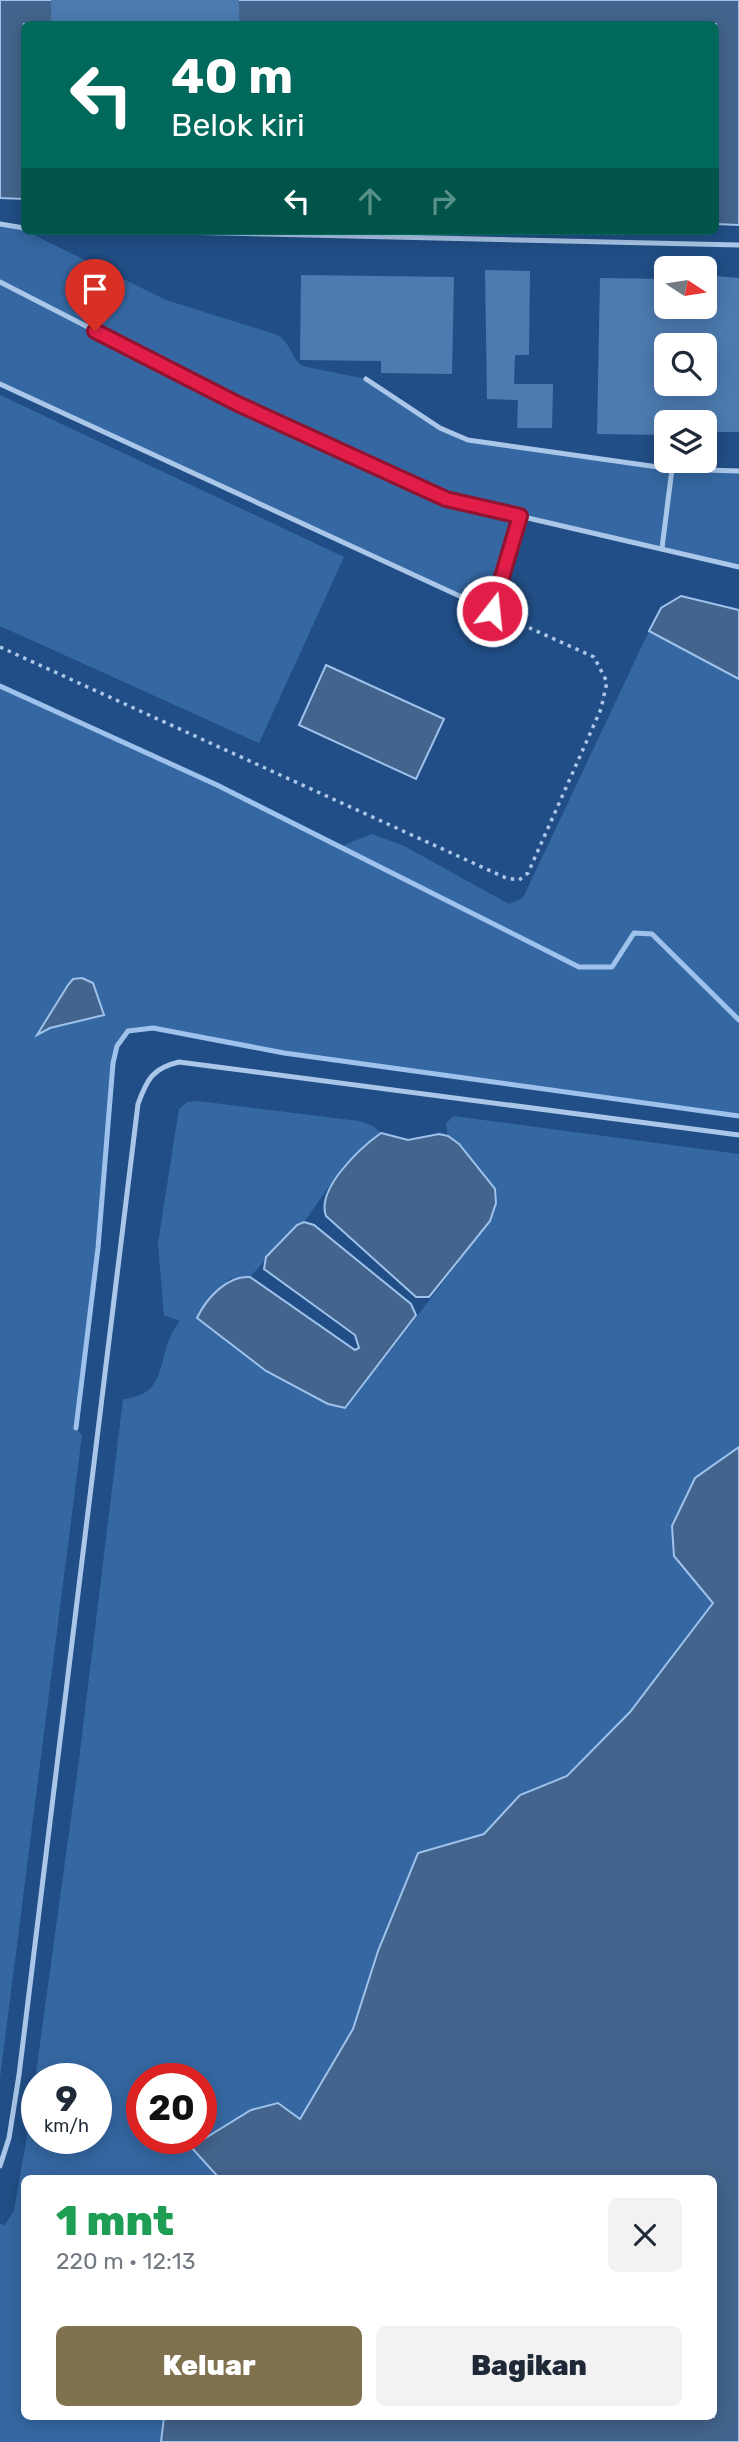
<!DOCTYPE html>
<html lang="id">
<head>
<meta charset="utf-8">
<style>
  :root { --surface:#fff; --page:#f2f2f3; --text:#1f2937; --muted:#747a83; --accent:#80724e }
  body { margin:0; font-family:Rubik,sans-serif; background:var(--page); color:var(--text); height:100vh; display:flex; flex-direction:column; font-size:26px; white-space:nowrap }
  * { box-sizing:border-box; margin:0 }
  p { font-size:23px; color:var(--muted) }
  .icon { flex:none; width:38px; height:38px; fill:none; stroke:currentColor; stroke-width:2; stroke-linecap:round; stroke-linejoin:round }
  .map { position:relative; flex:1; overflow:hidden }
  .drawer { position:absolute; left:21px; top:2175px; width:696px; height:245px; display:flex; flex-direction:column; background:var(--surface); border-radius:10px; box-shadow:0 4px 18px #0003 }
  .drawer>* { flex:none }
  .hud { position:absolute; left:21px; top:21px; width:698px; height:214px; border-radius:10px; box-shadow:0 4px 18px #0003; background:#00695c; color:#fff; overflow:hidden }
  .needle { width:46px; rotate:102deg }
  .buttons { position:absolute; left:654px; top:256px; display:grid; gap:14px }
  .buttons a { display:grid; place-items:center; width:63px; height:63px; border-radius:10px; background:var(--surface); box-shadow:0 4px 18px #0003; font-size:35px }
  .speed { position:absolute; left:21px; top:2063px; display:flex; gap:14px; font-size:35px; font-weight:700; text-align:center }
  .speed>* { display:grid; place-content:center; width:91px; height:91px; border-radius:50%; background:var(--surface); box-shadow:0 4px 18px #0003; line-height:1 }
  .speed small { font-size:18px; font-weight:400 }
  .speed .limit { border:10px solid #d22; background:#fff; color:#111 }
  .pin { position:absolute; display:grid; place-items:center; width:60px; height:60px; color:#fff; margin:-72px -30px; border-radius:50% 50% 50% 0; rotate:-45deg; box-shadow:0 0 7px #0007 }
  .pin .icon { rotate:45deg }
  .me { position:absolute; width:77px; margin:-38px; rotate:16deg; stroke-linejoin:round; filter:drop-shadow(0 0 5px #0008) }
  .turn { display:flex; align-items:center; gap:24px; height:147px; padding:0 35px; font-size:32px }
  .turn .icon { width:91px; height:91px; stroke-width:2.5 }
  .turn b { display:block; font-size:49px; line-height:60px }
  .lanes { display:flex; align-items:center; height:66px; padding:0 35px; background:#0003; justify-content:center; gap:35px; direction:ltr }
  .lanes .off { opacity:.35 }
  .round { display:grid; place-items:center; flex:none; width:74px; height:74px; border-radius:10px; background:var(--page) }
  .overview { display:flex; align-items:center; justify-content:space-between; height:119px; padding:0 35px }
  h1 { font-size:42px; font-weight:800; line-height:52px; color:#1e9e55 }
  .cta { display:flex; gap:14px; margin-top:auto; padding:14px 35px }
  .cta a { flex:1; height:80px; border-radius:10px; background:var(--accent); color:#fff; font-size:28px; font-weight:800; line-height:80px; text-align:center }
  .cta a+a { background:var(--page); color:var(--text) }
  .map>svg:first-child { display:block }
</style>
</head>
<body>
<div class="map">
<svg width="739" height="2442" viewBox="0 0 739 2442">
  <rect width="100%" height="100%" fill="#214e86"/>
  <!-- green -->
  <path fill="#3568a3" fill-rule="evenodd" d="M0 224 24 230 166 300 278 335C293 347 291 357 302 366L366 379 440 428 468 440 672 469 739 471V567L521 516 492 611 0 384Z
    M0 395 344 557 259 743 0 626Z
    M649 631 739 679V1116L284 1053 153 1028 128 1031 117 1046 98 1248 76 1428 82 1435 0 2078V686L217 785 339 847 372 834 404 846 509 904 523 898ZM68 985 104 1015 50 1028 38 1034Z
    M198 1101 359 1121 373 1126 381 1133 328 1188 304 1222 297 1225 250 1277 230 1279 200 1312 298 1386 328 1404 382 1362 490 1221 459 1144 448 1136 446 1124 453 1116 739 1154V1447L674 1556 713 1603 630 1712 567 1776 520 1795 484 1834 418 1853 378 1951 353 2030 299 2119 191 2147 220 2179H24V2417H164L161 2442H0V2224L5 2225 14 2210 28 2131 79 1760 123 1399C173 1394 153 1354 180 1321L164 1315 158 1243 179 1109 187 1102ZM37 2079H96V2138H37ZM142 2079H201V2138H142Z"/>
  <!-- water -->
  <path fill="#43648c" stroke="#9ec2eb" stroke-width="2" d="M0 0H739V225L716 224V24H24V199L0 198Z
    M681 596 739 610V679L649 631 661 608Z
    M326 665 444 719 416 779 299 725Z
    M82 978 93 983 104 1015 50 1028 37 1035 68 985 73 979Z
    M381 1133 408 1140 439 1134 448 1136 459 1144 495 1189 496 1203 490 1221 429 1297H416L326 1216C316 1189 360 1148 381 1133Z
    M304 1222 314 1225 411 1304 416 1315 345 1408 328 1404 266 1371 197 1318C206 1299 227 1275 250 1277L355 1350 359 1348 355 1335 264 1269 266 1257 297 1225Z
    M739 1447V2442H161L164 2417H714V2179H220L191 2147 251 2110 278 2103 300 2119 353 2029 378 1951 418 1853 484 1834 520 1795 567 1776 630 1712 713 1603 674 1556 672 1526 695 1478Z"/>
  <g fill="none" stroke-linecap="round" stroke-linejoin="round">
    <!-- stream -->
    <path stroke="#9ec2eb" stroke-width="5" d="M0 686 217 785 579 967H612L634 933 652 934 739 1020
      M76 1428 98 1248 113 1063 117 1046 128 1031 153 1028 284 1053 739 1116"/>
  </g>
  <!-- building -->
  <path fill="#4d7bb0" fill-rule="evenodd" d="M51 0H239V24H51Z
    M485 270 530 271 529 355H515L514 384H553L552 428H517L518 400 487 399Z
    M301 275 454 277 452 374 381 373V361L300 360Z
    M705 275 739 278V432H705V422H667V435L597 434 600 278 667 279V306H705ZM667 345H705V383H667Z"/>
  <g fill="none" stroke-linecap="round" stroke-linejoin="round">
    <!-- path -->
    <path stroke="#aac7e9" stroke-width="3.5" stroke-dasharray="3.5 5" stroke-linecap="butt" d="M0 647 506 878 519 880 528 873 601 709 607 682 594 657 501 615"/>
    <!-- lane -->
    <path stroke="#aac7e9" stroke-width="5" d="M0 224 24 228
      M133 231 739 245
      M0 282 238 404 446 499 739 567
      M366 379 440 428 468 440 672 469 739 471
      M0 384 492 611 520 516
      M662 548 672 469
      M0 2166 9 2138 19 2075 138 1104C147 1079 153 1068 179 1062L739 1135"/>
  </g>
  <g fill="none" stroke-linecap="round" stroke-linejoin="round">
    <defs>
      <path id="route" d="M95 331 238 404 446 499 520 516 492 611"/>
    </defs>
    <!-- route casing -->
    <use href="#route" stroke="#92132f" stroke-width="18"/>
    <!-- route -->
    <use href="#route" stroke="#e11d48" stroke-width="12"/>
  </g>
</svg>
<div class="buttons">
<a><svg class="needle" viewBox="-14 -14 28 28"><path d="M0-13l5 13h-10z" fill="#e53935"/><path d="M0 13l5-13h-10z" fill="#747a83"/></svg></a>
<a><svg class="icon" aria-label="search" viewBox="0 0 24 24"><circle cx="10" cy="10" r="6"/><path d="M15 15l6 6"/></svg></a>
<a><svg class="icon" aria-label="layers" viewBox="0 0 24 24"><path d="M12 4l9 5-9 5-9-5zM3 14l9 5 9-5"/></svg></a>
</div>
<div class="speed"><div>9<small>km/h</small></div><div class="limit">20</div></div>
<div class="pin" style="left:95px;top:331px;background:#d93025"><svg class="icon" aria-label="arrive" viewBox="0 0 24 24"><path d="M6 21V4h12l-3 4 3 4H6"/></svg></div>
<svg class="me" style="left:492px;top:611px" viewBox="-20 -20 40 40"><circle r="17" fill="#e11d48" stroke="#fff" stroke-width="3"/><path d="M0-11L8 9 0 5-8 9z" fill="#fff"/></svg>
<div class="hud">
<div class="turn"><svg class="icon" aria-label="left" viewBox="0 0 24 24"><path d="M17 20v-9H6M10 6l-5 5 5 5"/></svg><div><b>40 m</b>Belok kiri</div></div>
<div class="lanes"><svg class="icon" aria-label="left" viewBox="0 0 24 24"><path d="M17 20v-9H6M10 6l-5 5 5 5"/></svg><svg class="icon off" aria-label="ahead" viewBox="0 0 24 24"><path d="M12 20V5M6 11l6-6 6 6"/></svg><svg class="icon off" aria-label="right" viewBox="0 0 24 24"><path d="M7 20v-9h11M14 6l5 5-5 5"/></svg></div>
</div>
<section class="drawer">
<div class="overview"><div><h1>1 mnt</h1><p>220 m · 12:13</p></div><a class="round"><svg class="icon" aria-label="close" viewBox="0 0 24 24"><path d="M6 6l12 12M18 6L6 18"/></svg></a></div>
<div class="cta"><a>Keluar</a><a>Bagikan</a></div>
</section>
</div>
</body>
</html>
